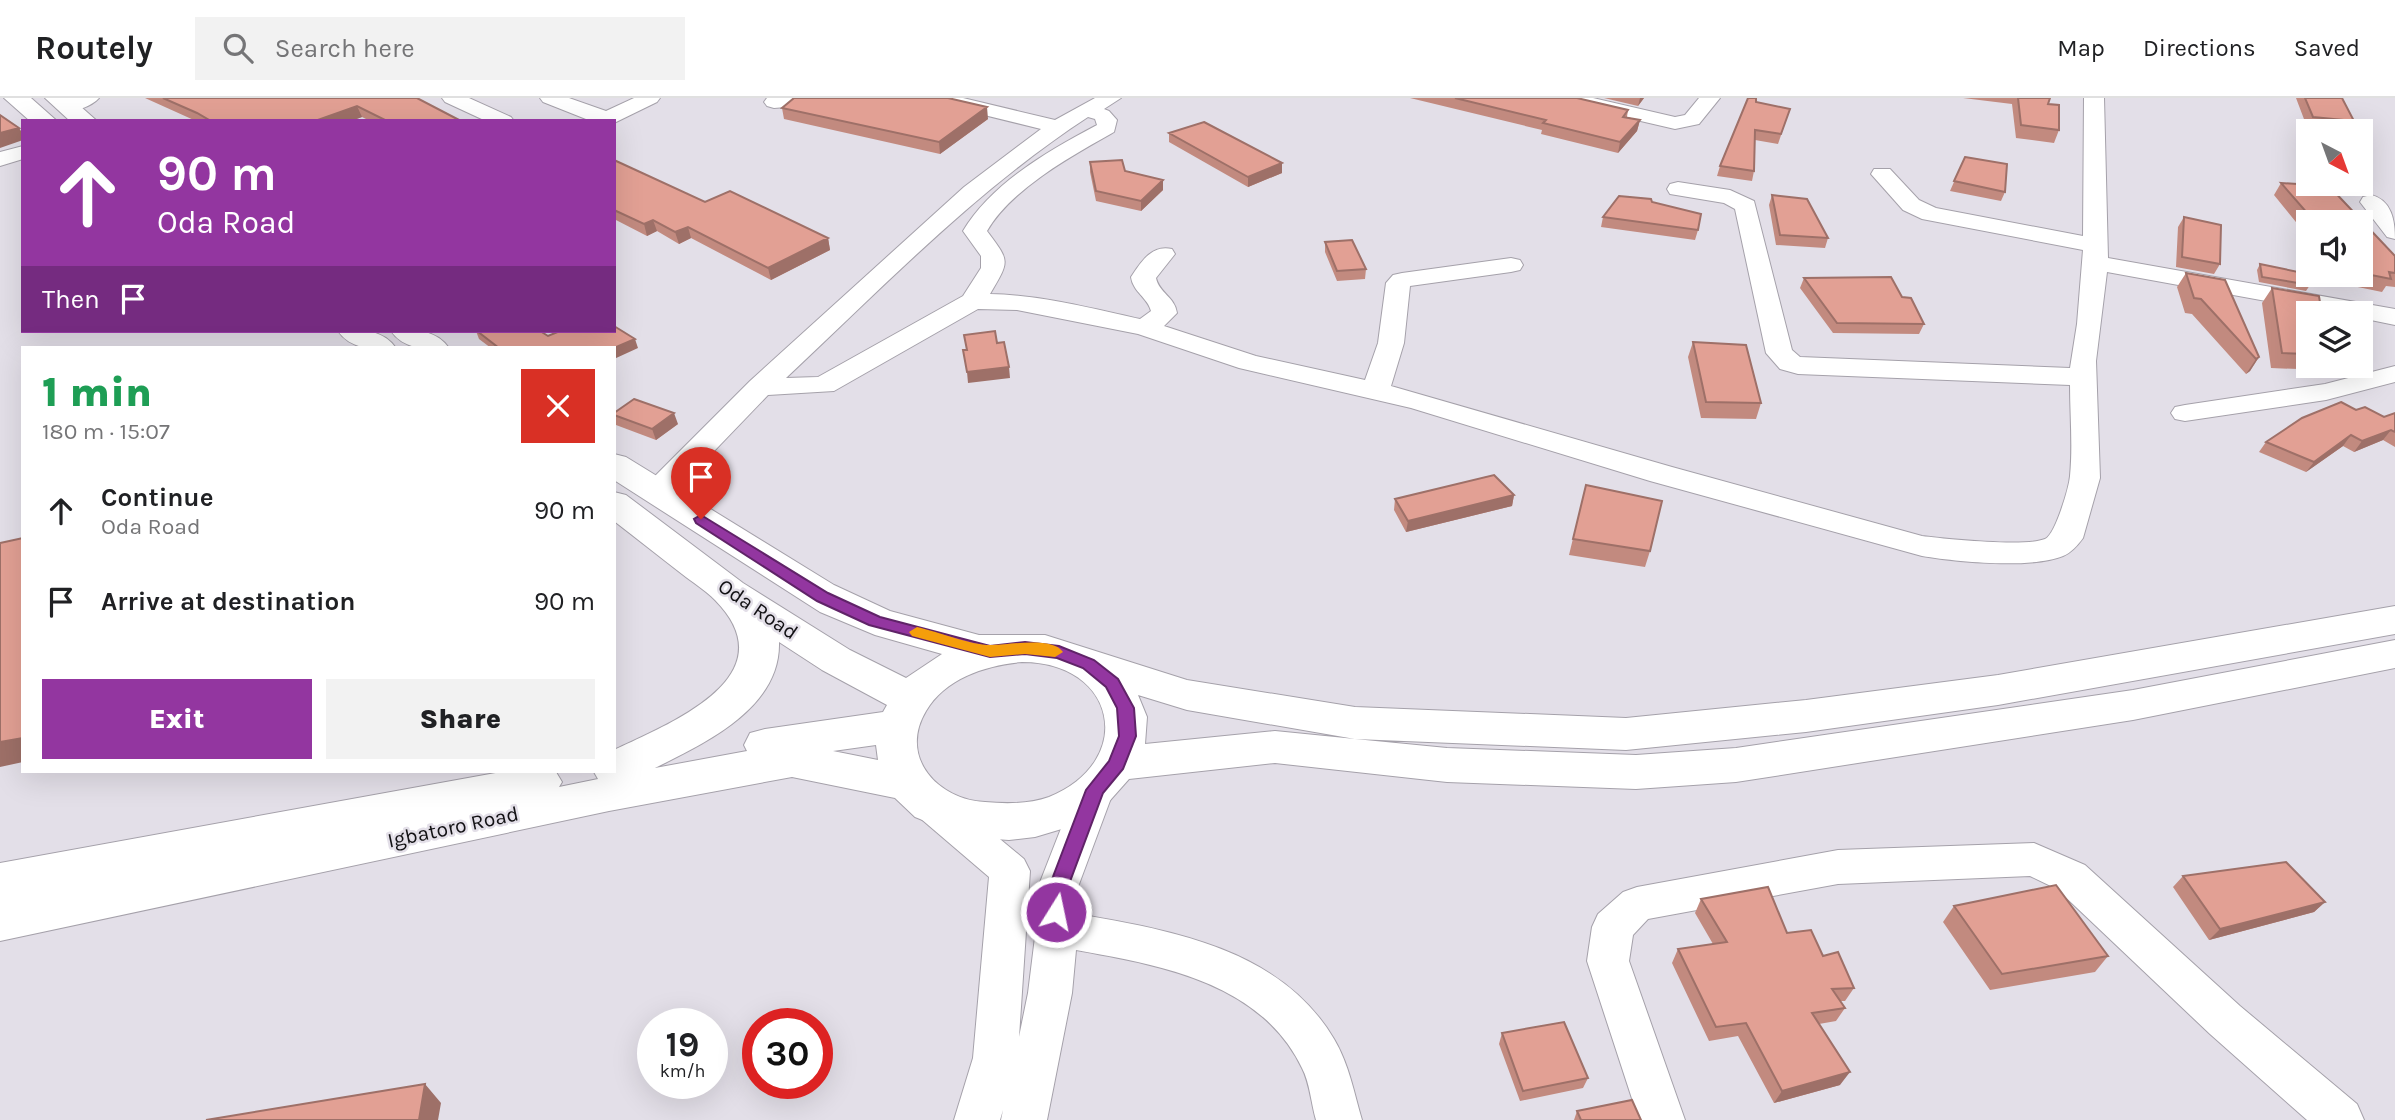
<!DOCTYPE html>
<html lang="en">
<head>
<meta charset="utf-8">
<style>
  :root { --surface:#fff; --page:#f2f2f2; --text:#202124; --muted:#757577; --line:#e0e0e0; --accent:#9336a0 }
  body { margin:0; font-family:Karla,sans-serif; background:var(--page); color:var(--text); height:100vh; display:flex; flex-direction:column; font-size:26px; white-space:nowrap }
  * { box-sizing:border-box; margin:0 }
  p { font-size:23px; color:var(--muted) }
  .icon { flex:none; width:38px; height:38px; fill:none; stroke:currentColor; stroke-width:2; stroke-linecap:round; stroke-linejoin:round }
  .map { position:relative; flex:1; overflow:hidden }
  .sheet { position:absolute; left:21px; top:248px; width:595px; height:427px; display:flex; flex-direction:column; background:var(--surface); border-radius:0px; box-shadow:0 7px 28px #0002 }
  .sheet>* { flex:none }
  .top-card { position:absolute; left:21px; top:21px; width:595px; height:214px; border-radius:0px; box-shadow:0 7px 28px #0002; background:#9336a0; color:#fff; overflow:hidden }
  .needle { width:46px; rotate:139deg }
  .fabs { position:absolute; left:2296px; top:21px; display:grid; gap:14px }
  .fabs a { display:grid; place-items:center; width:77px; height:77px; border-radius:0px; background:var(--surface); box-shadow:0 7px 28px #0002; font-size:35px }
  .speed { position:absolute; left:637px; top:910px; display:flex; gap:14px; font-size:35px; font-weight:700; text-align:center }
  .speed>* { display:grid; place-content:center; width:91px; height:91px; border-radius:50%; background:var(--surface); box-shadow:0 7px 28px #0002; line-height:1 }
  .speed small { font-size:18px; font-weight:400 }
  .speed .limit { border:10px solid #d22; background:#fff; color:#111 }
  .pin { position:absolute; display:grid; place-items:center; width:60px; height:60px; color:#fff; margin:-72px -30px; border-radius:50% 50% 50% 0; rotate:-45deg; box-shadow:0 0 7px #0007 }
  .pin .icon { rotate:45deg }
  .me { position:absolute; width:77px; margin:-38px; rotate:10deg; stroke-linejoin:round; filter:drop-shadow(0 0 5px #0008) }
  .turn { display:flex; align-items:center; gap:24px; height:147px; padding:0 21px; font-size:32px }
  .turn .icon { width:91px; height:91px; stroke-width:2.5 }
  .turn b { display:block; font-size:49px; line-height:60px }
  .then { display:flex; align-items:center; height:66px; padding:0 21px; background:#0003; gap:14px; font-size:26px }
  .round { display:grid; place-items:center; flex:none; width:74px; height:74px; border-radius:0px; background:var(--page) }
  .overview { display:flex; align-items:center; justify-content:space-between; height:119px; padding:0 21px }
  h1 { font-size:42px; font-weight:800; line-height:52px; color:#1e9e55 }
  .primary-button { display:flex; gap:14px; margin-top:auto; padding:14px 21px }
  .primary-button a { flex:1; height:80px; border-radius:0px; background:var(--accent); color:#fff; font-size:28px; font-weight:800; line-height:80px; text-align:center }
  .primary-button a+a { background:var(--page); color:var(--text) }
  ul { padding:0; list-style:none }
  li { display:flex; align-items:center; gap:21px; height:91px; padding:0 21px }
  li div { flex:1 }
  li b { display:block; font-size:26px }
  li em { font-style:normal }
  header { display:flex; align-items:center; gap:42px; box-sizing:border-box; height:98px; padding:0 35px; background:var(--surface); border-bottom:2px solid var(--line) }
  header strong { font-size:33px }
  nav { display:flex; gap:38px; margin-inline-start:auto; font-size:24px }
  .search { width:490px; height:63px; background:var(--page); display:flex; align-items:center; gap:18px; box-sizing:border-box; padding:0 24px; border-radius:0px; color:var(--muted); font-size:26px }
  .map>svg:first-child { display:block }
</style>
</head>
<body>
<header>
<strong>Routely</strong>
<div class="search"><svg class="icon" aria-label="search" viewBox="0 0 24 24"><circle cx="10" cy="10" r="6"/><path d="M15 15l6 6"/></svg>Search here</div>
<nav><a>Map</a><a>Directions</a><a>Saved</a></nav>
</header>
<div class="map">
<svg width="2395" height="1022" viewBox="0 0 2395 1022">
  <rect width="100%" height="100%" fill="#e3dfe8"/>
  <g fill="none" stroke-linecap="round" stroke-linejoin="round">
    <defs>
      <path id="minor" d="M71 0H99C91 9 73 15 61 12L58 8Z
        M442 0H469L511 19 514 23H486L445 4Z
        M540 0H569L606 13 634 0H660L657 4 614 25 591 23 543 4Z
        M767 0H832L829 4 822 6 774 10 767 8 764 4Z
        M928 0H963L1055 22 1095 0H1121L1104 11 1109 13 1117 22 1114 34C1073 57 1011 91 987 133 1010 164 1010 162 990 196 1041 197 1090 210 1140 221L1151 213C1148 200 1133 194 1131 179 1141 164 1152 146 1172 151L1175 156 1156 180C1159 195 1175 199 1177 215L1164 228 1256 258 1365 282 1378 245 1386 185 1393 177 1402 175 1511 160 1520 162 1523 167 1520 172 1511 174 1410 188 1404 245 1391 288 1672 369 1922 438C1945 441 2026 449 2045 441 2055 437 2069 390 2070 378 2073 348 2070 317 2070 287L1798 276 1780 271 1766 255 1735 111 1724 105 1670 96 1667 91 1670 86 1678 84 1730 92 1754 103 1792 252 1800 259 2070 270 2077 226 2083 152 1922 121 1903 112 1871 76 1874 71H1890L1919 102 1936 110 2083 138 2084 0H2104L2108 160 2395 211V227L2361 220V215H2332L2107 174 2096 263 2100 380 2083 440C2078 447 2071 455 2063 458 2030 471 1958 464 1922 458L1650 383 1411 310 1239 270 1138 236 1017 212 978 211 834 293 768 297 668 401 657 404 646 401 642 394 646 387 750 283 964 89 1041 31 931 4ZM1088 19 1095 21 1097 27C1048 53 992 85 963 133L981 158V170L963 198 818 279 786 280C883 189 976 92 1088 19Z
        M1556 0H1593L1675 19 1685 17 1699 0H1720L1699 26 1675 31 1559 4Z
        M23 48V61L0 68V54Z
        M2371 97C2392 102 2395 123 2395 141L2387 139 2360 104 2363 99Z
        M2395 268V284L2326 302 2185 323 2175 321 2171 315 2175 309 2185 307 2325 286Z
        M1095 677 1108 681 1114 692 1075 797 1077 816C1171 832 1281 851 1334 941 1349 966 1354 995 1362 1022H1316C1311 1005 1310 985 1302 970 1261 884 1159 867 1076 852L1072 895 1047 1022H1001L1003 1012 1000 1022H954L973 960 989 779 920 720 915 709 920 698 934 694 948 698 1024 761 1030 773 1019 939 1028 895 1036 831 1035 797 1076 692 1082 681Z
        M2034 745 2085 767 2240 908 2357 1006 2364 1022H2307L2210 936 2057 791 2030 778 1838 786 1648 821 1633 837 1629 863 1685 1022H1639L1587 863 1592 829 1598 816 1623 794 1637 789 1838 752Z"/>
      <path id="tertiary" d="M4 0H31L57 23H30Z
        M45 0H71L97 23H70Z
        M338 233C360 232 382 230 396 250 375 251 352 253 338 233Z
        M391 233C413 232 435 230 449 250 428 251 405 253 391 233Z
        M614 356 626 359 834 487 890 513 979 537H1045L1187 582 1355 609 1626 620 1806 602 1998 577 2395 508V536L1998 607 1806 634 1626 652 1355 641 1447 650 1636 657 1736 650 2133 592 2395 542V570L2133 622 1736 684 1636 691 1447 684 1275 665 1129 681 1105 708 1075 727 1035 739 1009 742 981 740 955 735 915 719 895 700 792 679 609 713 0 843V765L501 674H556L562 684 559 689 598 681 594 674H614V652C671 625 790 578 715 502 705 492 692 484 682 476 659 458 637 441 614 423V394L626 397 743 485 850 552 906 580 942 556 875 537 820 514 614 382ZM779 544 822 572 887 607 883 614 765 631 750 635 744 647 747 653 655 670C705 645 781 610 779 544ZM1022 564C1117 564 1137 663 1049 699 1029 706 1006 706 985 704 939 702 898 660 926 613 945 580 987 567 1022 564ZM1138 597 1187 612 1355 641 1275 633 1145 646 1147 619ZM876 647 878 662 833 653Z"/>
    </defs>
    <!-- minor casing -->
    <use href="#minor" stroke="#a5a1aa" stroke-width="2"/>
    <!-- tertiary casing -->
    <use href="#tertiary" stroke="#a5a1aa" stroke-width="2"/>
    <!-- minor -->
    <use href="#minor" fill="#fff" fill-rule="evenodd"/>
    <!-- tertiary -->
    <use href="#tertiary" fill="#fff" fill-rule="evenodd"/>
  </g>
  <!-- wall -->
  <path fill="#c28a7f" d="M145 0H417L461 23H370L362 19 351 23H196Z
    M1410 0H1577L1628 12 1627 19 1640 22 1637 33 1618 55 1541 36 1542 32Z
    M1604 0H1644L1638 8Z
    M1963 0H2050L2048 6 2059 32 2054 45 2016 40 2012 6Z
    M2296 0H2342L2354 23 2348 32 2307 29Z
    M1756 4 1790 11 1778 46 1755 42 1754 73 1752 83 1717 78 1720 68Z
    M782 10 988 21 940 56 784 21Z
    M1169 35 1282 65V75L1248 89 1169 44Z
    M1965 59 2005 94 2001 103 1950 93Z
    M614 62 705 104 828 140 830 152 771 182 691 140 679 146 657 133 647 138 614 121Z
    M1090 64 1163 82V92L1141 113 1096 103 1090 74Z
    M2281 85 2329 88 2395 158V189L2386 188 2382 194 2348 187 2340 177H2361V124H2308V139L2274 97Z
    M1772 97 1828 140 1825 150 1776 147 1769 107Z
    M1652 104 1698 132 1695 142 1601 129 1603 119Z
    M2184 119 2220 166 2214 176 2176 169 2178 129Z
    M1325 144 1366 171 1365 181 1337 183 1325 154Z
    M2260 166 2310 187 2306 193 2259 184 2257 172Z
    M2186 175 2259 259 2250 273 2246 276 2192 216 2185 215 2177 189Z
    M1804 180 1902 199 1924 226 1919 236 1833 235 1800 190Z
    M2272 190 2308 215V268H2351L2347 273 2271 270 2262 205Z
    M476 233H540L548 238 638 250H491L479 241Z
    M1693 244 1761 305 1756 321 1701 320 1688 259Z
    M2356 312 2384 319 2395 315V349L2383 342 2354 354 2343 348 2306 374 2259 354 2266 344Z
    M614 315 678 326 656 342 616 327 614 324Z
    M1586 387 1650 453 1645 469 1569 457Z
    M1514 397 1512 408 1406 434 1394 412 1395 401Z
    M2183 778 2325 804 2314 814 2209 842 2173 789Z
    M1701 801 1787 835 1823 858 1854 890 1845 903H1840L1845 910 1836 923 1819 926 1840 987 1774 1005 1738 938 1709 943 1672 865 1678 851 1713 846 1695 815Z
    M1954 808 2108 858 2095 874 1990 892 1943 824Z
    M1502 935 1588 980 1583 990 1520 1003 1499 946Z
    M1577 1013 1641 1022H1574Z"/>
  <!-- shaded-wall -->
  <path fill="#9e7068" d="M1640 0H1644L1638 8Z
    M357 8 362 19 351 23H315Z
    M987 9 988 21 940 56 939 44Z
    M1640 22 1637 33 1618 55 1620 44Z
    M19 30 23 36V42L0 50V35Z
    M1282 65V75L1248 89V79Z
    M1163 82V92L1141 113V103Z
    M653 122 657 133 647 138 644 126Z
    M688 129 691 140 679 146 675 134Z
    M828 140 830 152 771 182 768 170Z
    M635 241 638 250 614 261V250Z
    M2259 259 2250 273 2246 276 2256 261Z
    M1009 269 1010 280 968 285 967 274Z
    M674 315 678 326 656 342 652 331Z
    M2391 332 2383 342 2354 354 2362 343Z
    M2351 337 2343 348 2306 374 2314 364Z
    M1514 397 1512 408 1406 434 1408 423Z
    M23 640V664L0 669V644Z
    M2325 804 2314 814 2209 842 2220 831Z
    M1850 974 1840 987 1774 1005 1782 993Z
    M425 986 441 1005 438 1022H419Z"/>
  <!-- building -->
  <path fill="#e2a094" stroke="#9e7068" stroke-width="2" d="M163 0H417L461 23H387L357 8 315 23H211L197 15Z
    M794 0H948L987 9 939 44 782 10Z
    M1455 0H1577L1628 12 1623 19 1640 22 1620 44 1543 25 1546 22Z
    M1748 0H1756V4L1790 11 1781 36 1755 32 1754 73 1720 68Z
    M2018 0H2050L2048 6 2059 7V32L2021 27Z
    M2305 0H2342L2354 23 2313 19Z
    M0 17 19 30 0 35Z
    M1204 24 1282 65 1248 79 1169 35Z
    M1965 59 2007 66 2005 94 1954 83Z
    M614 62 705 104 730 93 828 140 768 170 688 129 675 134 653 122 644 126 614 112Z
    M1122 62 1125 73 1163 82 1141 103 1096 93 1090 64Z
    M2281 85 2329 88 2395 158V175L2389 174 2391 181 2361 175V124H2315Z
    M1772 97 1807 101 1828 140 1780 137Z
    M1619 98 1651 101 1652 104 1701 116 1698 132 1603 119Z
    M2184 119 2221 127 2220 166 2182 159Z
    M1352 142 1366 171 1337 173 1325 144Z
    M2260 166 2308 176 2310 187 2262 179Z
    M2186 175 2225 182 2259 259 2256 261 2201 201 2194 200Z
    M1891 179 1902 199 1911 200 1924 226 1837 225 1804 180Z
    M2272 190 2319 198 2321 211 2325 215H2308V256L2282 255Z
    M614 228 635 241 614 250H499L477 233H540L548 238 560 233H614Z
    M995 233 997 245 1004 244 1009 269 967 274 963 252H967L964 237Z
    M1693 244 1746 247 1761 305 1706 304Z
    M634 301 674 315 652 331 614 317V315Z
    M2341 304 2356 312 2365 309 2384 319 2395 315V334L2391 332 2362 343 2351 337 2314 364 2266 344 2302 320Z
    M1494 377 1514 397 1408 423 1395 401Z
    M1586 387 1662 403 1650 453 1573 441Z
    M23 440V640L0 644V445Z
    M2286 764 2325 804 2220 831 2183 778Z
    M2056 787 2108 858 2002 876 1954 808Z
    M1768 789 1787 835 1811 832 1823 858 1838 854 1854 890 1832 891 1845 910 1812 915 1850 974 1782 993 1746 925 1716 929 1678 851 1727 844 1701 801Z
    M1564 924 1588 980 1523 993 1502 935Z
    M425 986 419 1022H206Z
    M1632 1002 1641 1022H1581L1577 1013Z"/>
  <!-- route -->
  <path fill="#9336a0" stroke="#602368" stroke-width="2" d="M701 417 828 495 880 519 990 548 1025 544 1059 548 1094 562 1118 581 1134 610 1136 638 1123 671 1103 695 1065 797 1066 814 1063 820 1056 822 1049 820 1046 797 1086 692 1109 663 1119 638 1117 610 1106 589 1083 570 1057 560 1025 556 990 559 869 527 817 503 696 425 694 421Z"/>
  <!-- slow -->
  <path fill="#f59e0b" d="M917 529C939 534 972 548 993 547 1010 547 1052 538 1063 554L1055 559 1025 556 990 559 912 538 909 534Z"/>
  <g text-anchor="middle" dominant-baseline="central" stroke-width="5" stroke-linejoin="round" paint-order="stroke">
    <!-- street labels -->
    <g font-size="21" fill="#121114" stroke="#e3dfe8">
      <text transform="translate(758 511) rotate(34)">Oda Road</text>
      <text transform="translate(453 729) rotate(-12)">Igbatoro Road</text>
    </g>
  </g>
</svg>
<div class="fabs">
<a><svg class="needle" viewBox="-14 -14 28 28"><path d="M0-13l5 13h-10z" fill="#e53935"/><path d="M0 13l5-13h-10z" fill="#757577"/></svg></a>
<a><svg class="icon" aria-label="sound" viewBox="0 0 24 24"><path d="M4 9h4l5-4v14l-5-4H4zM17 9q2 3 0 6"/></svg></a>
<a><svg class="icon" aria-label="layers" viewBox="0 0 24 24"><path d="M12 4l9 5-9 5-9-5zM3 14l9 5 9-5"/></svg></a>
</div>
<div class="speed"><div>19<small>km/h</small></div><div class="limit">30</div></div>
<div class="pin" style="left:701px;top:421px;background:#d93025"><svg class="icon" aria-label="arrive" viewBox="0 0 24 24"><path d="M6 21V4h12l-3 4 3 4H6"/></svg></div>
<svg class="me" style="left:1056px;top:814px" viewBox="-20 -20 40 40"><circle r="17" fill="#9336a0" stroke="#fff" stroke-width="3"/><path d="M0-11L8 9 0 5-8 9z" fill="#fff"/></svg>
<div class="top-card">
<div class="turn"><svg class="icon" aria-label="ahead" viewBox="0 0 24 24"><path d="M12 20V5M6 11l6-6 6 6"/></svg><div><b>90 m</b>Oda Road</div></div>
<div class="then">Then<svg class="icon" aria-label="arrive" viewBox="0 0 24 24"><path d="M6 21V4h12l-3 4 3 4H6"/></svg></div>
</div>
<section class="sheet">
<div class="overview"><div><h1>1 min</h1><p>180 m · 15:07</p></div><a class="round" style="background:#d93025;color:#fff"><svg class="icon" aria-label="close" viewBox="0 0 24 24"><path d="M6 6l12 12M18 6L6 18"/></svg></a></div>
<ul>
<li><svg class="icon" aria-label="ahead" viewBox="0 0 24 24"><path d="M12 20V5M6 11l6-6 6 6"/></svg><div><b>Continue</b><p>Oda Road</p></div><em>90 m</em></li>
<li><svg class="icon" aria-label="arrive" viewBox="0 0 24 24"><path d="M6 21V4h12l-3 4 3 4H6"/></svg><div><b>Arrive at destination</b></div><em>90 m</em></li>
</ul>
<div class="primary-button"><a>Exit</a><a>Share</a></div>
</section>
</div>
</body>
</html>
